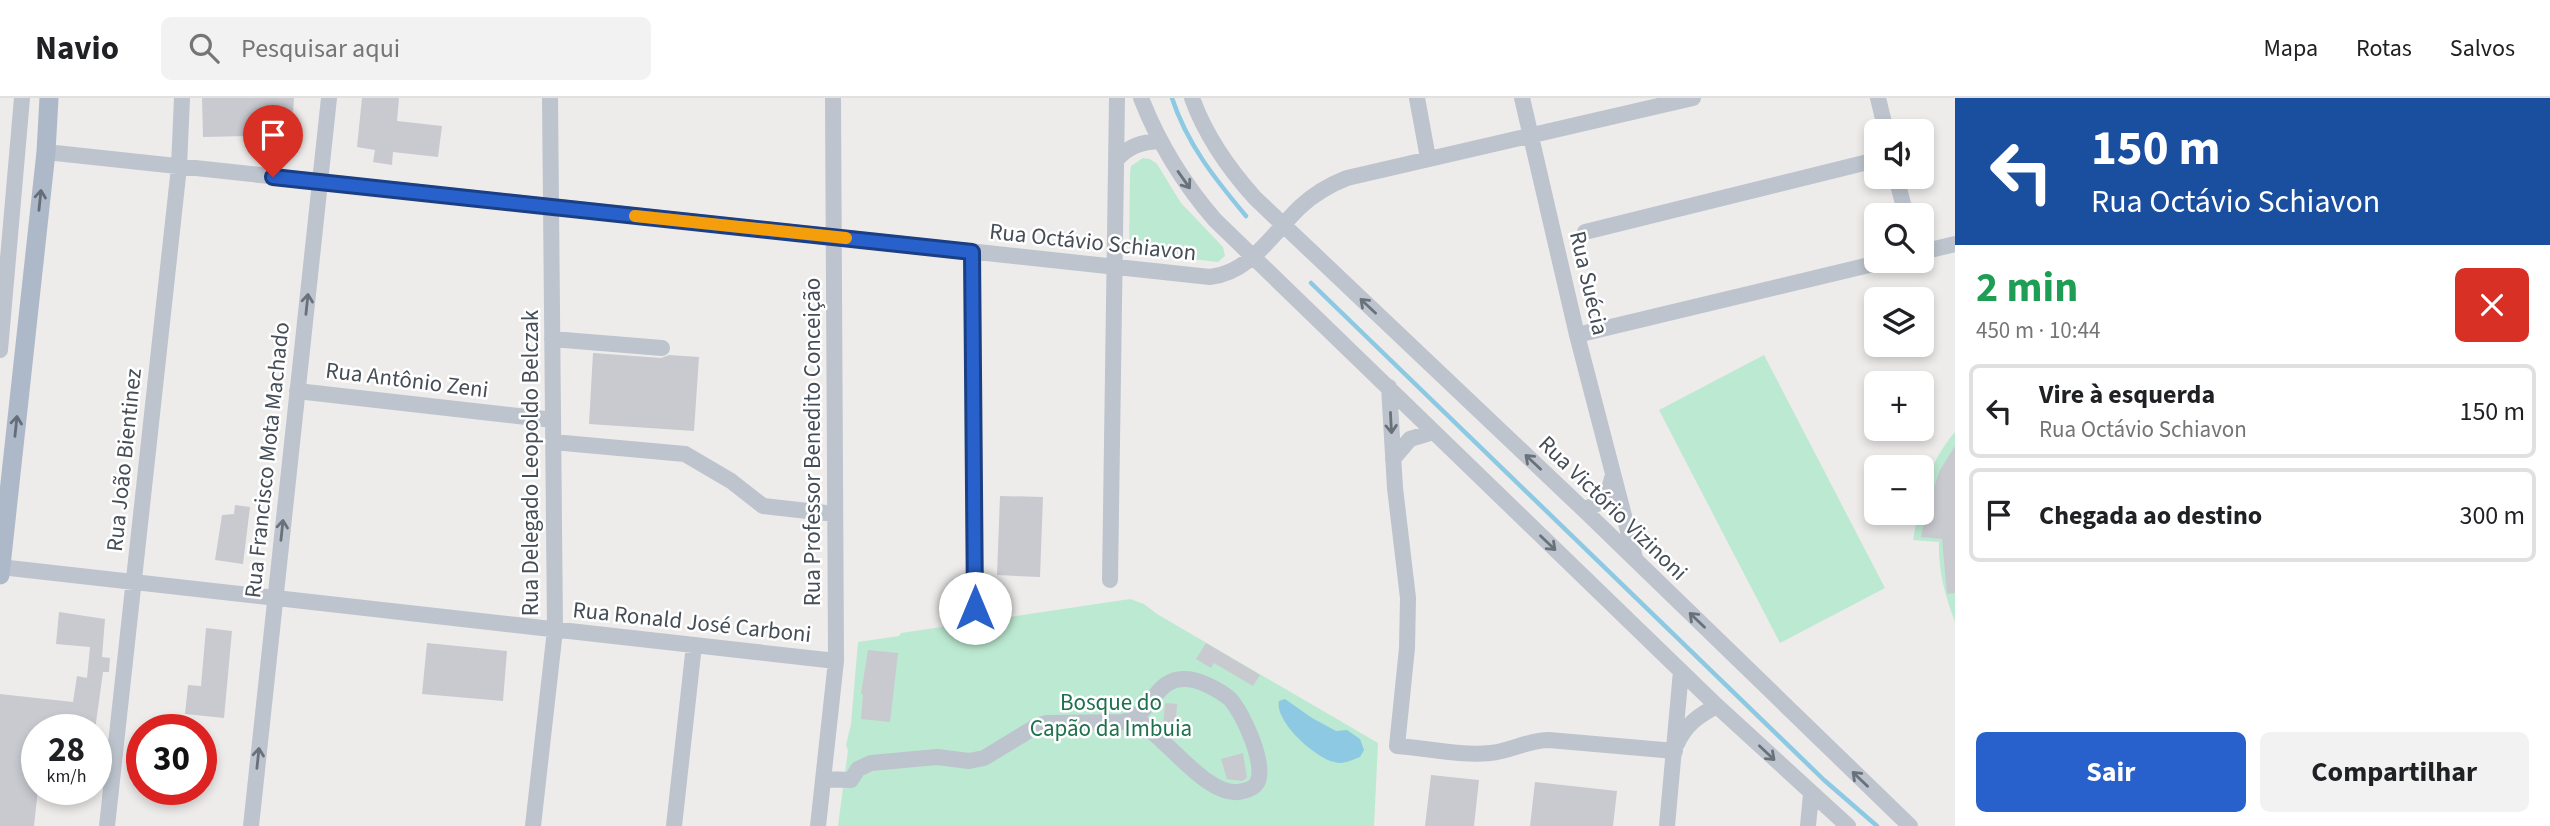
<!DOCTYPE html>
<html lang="pt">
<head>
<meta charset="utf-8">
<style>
  :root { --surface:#fff; --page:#f2f2f2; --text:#202124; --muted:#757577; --line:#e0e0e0; --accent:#2861cb }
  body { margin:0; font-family:"Source Sans 3",sans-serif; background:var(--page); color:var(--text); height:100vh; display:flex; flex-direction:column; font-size:26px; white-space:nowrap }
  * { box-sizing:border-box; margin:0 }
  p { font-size:23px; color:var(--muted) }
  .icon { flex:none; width:38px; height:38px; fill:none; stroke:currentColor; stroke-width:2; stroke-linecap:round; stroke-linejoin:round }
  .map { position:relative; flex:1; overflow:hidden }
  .sheet { display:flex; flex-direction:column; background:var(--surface); width:595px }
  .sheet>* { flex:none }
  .banner { background:#1a4fa0; color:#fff; overflow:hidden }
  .controls { position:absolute; left:1864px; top:21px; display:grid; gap:14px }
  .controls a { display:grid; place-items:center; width:70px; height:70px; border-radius:10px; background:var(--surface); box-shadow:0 4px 10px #0003; font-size:35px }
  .speed { position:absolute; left:21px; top:616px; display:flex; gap:14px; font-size:35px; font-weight:700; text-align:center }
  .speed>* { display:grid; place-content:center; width:91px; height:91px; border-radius:50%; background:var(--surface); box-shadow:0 4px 10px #0003; line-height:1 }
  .speed small { font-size:18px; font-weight:400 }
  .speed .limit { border:10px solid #d22; background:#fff; color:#111 }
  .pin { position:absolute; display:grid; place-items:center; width:60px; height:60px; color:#fff; margin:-72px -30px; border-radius:50% 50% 50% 0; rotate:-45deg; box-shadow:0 0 7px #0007 }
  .pin .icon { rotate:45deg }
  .me { position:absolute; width:77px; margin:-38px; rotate:0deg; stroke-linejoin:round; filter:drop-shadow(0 0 5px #0008) }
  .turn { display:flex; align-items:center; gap:24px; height:147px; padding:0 21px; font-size:32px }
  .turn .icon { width:91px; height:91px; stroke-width:2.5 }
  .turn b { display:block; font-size:49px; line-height:60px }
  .round { display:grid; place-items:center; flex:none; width:74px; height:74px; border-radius:10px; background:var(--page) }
  .headline { display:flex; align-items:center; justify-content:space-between; height:119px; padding:0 21px }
  h1 { font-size:42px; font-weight:700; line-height:52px; color:#1e9e55 }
  .cta { display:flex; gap:14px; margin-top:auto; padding:14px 21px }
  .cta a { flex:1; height:80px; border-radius:10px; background:var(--accent); color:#fff; font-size:28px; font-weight:700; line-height:80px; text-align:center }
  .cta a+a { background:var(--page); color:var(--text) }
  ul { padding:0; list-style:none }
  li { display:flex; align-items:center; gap:21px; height:94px; margin:0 14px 10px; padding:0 7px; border:4px solid var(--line); border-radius:10px }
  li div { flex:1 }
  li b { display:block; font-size:26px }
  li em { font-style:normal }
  header { display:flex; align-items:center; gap:42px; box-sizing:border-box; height:98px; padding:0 35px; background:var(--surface); border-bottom:2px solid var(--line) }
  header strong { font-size:33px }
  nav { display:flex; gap:38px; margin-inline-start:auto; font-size:24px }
  .search { width:490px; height:63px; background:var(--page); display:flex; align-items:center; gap:18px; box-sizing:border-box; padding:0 24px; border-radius:10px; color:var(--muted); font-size:26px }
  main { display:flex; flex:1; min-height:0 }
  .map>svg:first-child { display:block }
</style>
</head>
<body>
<header>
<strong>Navio</strong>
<div class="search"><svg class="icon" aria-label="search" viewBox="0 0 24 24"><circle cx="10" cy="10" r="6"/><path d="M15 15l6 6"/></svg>Pesquisar aqui</div>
<nav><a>Mapa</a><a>Rotas</a><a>Salvos</a></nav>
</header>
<main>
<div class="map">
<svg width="1955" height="728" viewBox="0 0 1955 728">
  <rect width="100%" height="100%" fill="#eeebeb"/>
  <!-- green -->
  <path fill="#bce9d1" d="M1143 60 1150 61 1157 66 1181 105 1223 149 1225 158 1218 164 1129 154 1130 75 1131 68Z
    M1764 257 1885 490 1780 545 1659 312Z
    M1955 334V524C1945 497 1938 473 1939 444L1913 442 1918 415H1922C1922 386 1936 356 1955 334Z
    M1130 501 1144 506 1157 516 1378 645 1374 728H838L848 652 846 647 851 626 858 544 899 538 901 535Z"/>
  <!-- water -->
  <path fill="#8dc9e2" d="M1285 601 1312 620 1336 633 1347 632 1360 641 1364 652 1360 659C1351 662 1344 667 1334 664 1315 660 1274 623 1279 603Z"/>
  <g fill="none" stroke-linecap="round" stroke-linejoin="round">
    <!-- stream -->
    <path stroke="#8dc9e2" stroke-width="4.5" d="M1172 0C1187 46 1215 81 1246 118
      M1311 185 1824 682 1877 728"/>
  </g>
  <!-- building -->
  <path fill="#c8cad0" d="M202 0H294L291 45 247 42 248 38 203 39Z
    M362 0H399L397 23 442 28 438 59 393 54 392 67 373 64 375 52 357 49Z
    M593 255 661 260 669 257 699 259 694 333 589 326Z
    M1955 348V495L1947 496 1942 441 1921 439 1928 406 1940 372Z
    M1000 398 1043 399 1040 479 997 477Z
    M235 407 250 409 243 466 215 462 222 417 234 416Z
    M59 514 105 521 102 559 110 560 109 574H103L95 632H37L38 691 34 728H0V596L73 604 77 578 87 580 90 549 56 546Z
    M206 530 232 533 224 620 185 616 188 587 201 588Z
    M427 545 507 553 503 603 422 596Z
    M1206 545 1260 577 1253 588 1214 565 1211 570 1196 561Z
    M868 552 898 555 890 624 861 621 863 596H861Z
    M1165 605 1177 606 1175 636H1170L1163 629Z
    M1243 655 1247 680 1242 683 1227 681 1221 661Z
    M1431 677 1479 682 1474 728H1425Z
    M1535 684 1617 693 1613 728H1530Z"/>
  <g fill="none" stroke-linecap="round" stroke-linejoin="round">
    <!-- minor -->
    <path stroke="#bdc4cd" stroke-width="16" d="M1141 0C1159 46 1183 85 1215 122L1717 608 1848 728
      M1192 0C1206 39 1228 70 1255 100L1583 411 1910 728
      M1417 0 1428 60
      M1522 0 1577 237 1635 460
      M1878 0 1886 33
      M46 54 1210 179C1250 175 1273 135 1300 109 1314 96 1329 87 1347 80L1693 0
      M1116 62C1129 48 1141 44 1160 43
      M1896 79 1906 117
      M1585 134 1876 62
      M972 154 975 510
      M1922 154 1955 146
      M1577 237 1886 163
      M552 241 662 250
      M0 252 22 0
      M1389 289 1395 390 1408 500 1407 550 1397 648C1427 650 1460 658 1490 655 1511 653 1528 642 1549 642L1675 653
      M297 293 553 322
      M553 344 685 356 731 383 763 408 835 416
      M1393 361 1410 341 1433 334
      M1583 411C1602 407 1608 398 1612 380
      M0 469 836 563
      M1110 482 1117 0
      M1677 646C1685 627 1699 617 1717 608
      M823 681 851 682 858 671 871 665 937 659 969 663 984 660 1035 629 1046 625 1123 624C1153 617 1154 579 1186 581 1199 581 1221 593 1230 601 1243 615 1267 667 1257 685 1254 690 1248 692 1243 693 1209 704 1163 635 1135 621
      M107 728 179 69 182 0
      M251 728 329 0
      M533 728 555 532 550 0
      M674 728 694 547
      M818 728 836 563 833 0
      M1667 728 1681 573
      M1808 728 1811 696"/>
    <!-- major -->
    <path stroke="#adb8c8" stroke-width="19" d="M0 477 46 54 49 0"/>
  </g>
  <!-- one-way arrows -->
  <defs><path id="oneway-shaft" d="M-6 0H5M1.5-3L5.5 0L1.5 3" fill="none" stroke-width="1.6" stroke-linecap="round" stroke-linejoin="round" transform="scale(1.75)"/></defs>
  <g stroke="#69717a">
    <use href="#oneway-shaft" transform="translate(1184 82) rotate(55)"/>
    <use href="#oneway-shaft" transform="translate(307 206) rotate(-84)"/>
    <use href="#oneway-shaft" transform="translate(1368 208) rotate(-137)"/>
    <use href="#oneway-shaft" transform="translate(1391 325) rotate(87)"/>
    <use href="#oneway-shaft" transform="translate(1533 364) rotate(-137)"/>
    <use href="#oneway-shaft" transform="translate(282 432) rotate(-84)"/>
    <use href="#oneway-shaft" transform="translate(1548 445) rotate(44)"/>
    <use href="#oneway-shaft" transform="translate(1697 522) rotate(-136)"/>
    <use href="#oneway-shaft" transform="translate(1767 655) rotate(43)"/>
    <use href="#oneway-shaft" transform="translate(258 660) rotate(-84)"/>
    <use href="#oneway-shaft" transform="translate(1860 681) rotate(-136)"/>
  </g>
  <g stroke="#646d79">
    <use href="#oneway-shaft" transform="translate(40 102) rotate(-84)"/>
    <use href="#oneway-shaft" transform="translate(16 328) rotate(-84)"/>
  </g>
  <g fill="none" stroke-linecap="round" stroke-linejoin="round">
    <defs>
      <path id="route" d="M273 79 972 154 975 510"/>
    </defs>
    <!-- route casing -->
    <use href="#route" stroke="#1a3f84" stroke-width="18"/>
    <!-- route -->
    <use href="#route" stroke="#2861cb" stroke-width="12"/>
    <!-- slow -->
    <path stroke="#f59e0b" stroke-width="12" d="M635 118 846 140"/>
  </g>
  <g text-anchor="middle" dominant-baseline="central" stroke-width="5" stroke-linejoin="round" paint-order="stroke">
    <!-- street labels -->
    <g font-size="23" fill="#454d57" stroke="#fff">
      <text transform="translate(1093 144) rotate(6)">Rua Octávio Schiavon</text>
      <text transform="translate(1589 185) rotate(77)">Rua Suécia</text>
      <text transform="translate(407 282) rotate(7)">Rua Antônio Zeni</text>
      <text transform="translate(812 344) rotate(-90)">Rua Professor Benedito Conceição</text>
      <text transform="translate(124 362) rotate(-84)">Rua João Bientinez</text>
      <text transform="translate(267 362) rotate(-84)">Rua Francisco Mota Machado</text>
      <text transform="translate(530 365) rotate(-90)">Rua Delegado Leopoldo Belczak</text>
      <text transform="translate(1613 410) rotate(44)">Rua Victório Vizinoni</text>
      <text transform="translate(692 524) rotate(6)">Rua Ronald José Carboni</text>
    </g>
    <!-- park labels -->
    <g font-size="23" fill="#1e704e" stroke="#fff">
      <text x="1111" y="604">Bosque do<tspan x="1111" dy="26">Capão da Imbuia</tspan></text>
    </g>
  </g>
</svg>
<div class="controls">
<a><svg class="icon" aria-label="sound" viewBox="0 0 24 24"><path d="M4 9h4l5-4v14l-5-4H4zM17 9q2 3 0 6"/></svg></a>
<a><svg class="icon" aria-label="search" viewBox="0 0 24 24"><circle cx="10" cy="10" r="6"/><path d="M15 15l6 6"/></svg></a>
<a><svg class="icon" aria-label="layers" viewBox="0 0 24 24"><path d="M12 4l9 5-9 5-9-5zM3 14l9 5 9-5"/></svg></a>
<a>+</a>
<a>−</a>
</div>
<div class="speed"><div>28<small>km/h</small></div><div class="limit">30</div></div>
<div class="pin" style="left:273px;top:79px;background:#d93025"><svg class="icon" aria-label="arrive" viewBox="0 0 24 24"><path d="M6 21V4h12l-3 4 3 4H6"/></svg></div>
<svg class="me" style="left:975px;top:510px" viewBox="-20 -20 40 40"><circle r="19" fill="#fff"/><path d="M0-13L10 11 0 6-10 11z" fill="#2861cb"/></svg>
</div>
<section class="sheet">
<div class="banner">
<div class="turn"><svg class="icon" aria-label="left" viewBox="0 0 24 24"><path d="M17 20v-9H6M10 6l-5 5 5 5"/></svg><div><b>150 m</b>Rua Octávio Schiavon</div></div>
</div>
<div class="headline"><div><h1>2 min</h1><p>450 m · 10:44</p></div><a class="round" style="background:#d93025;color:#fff"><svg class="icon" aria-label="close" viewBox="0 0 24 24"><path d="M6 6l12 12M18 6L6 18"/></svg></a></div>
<ul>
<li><svg class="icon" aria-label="left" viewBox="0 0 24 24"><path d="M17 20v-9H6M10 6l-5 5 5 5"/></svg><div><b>Vire à esquerda</b><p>Rua Octávio Schiavon</p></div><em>150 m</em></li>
<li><svg class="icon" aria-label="arrive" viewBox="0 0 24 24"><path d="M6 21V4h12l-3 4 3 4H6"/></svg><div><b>Chegada ao destino</b></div><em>300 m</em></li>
</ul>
<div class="cta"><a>Sair</a><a>Compartilhar</a></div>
</section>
</main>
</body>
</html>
